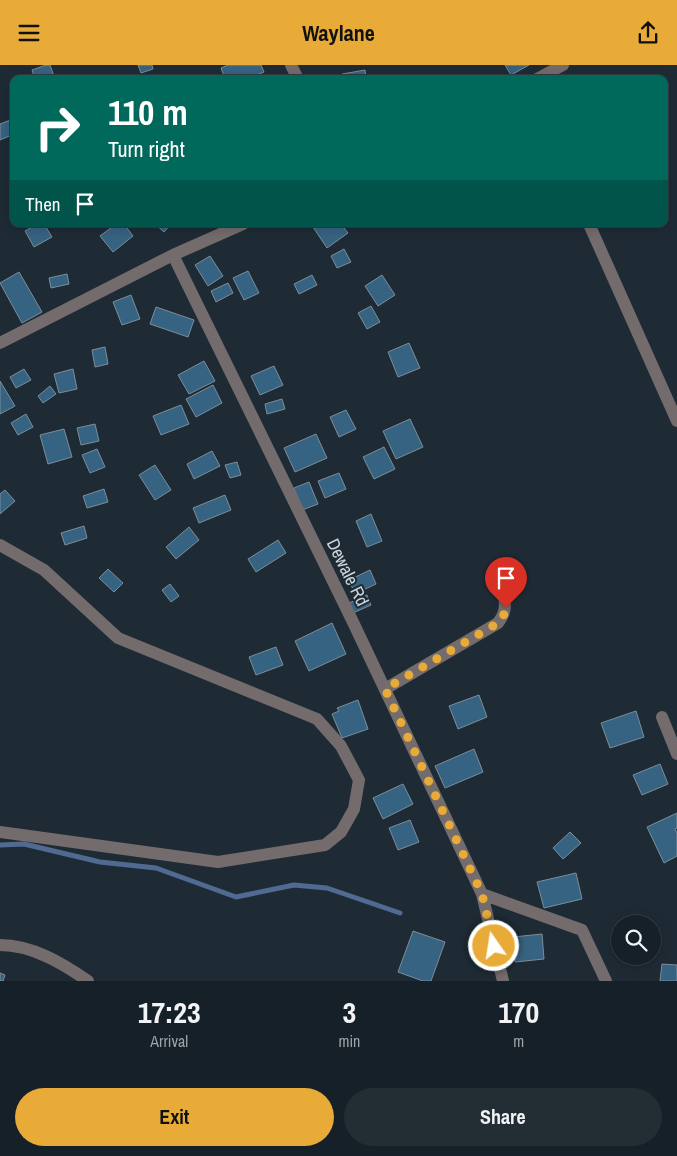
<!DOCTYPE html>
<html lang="en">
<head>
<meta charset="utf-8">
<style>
  :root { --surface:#162028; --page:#232d34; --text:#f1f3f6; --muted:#9ea3a8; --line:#353e45; --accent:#e8ab37 }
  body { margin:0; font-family:"Archivo Narrow",sans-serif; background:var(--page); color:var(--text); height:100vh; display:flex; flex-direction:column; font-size:19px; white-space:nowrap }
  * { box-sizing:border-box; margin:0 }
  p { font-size:16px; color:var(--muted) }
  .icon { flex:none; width:28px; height:28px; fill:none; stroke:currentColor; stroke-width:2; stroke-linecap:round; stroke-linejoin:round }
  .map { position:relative; height:916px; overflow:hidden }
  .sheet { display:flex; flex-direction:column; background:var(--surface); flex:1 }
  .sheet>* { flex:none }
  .hud { position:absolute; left:10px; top:10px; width:658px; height:152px; border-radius:10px; box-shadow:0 2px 12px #0003,0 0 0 1px var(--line); background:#00695c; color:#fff; overflow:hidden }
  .controls { position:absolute; left:611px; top:850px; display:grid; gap:10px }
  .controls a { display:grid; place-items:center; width:50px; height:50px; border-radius:50%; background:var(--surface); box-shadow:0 2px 12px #0003,0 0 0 1px var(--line); font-size:25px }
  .pin { position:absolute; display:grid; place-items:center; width:42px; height:42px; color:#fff; margin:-51px -21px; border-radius:50% 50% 50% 0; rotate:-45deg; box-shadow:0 0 5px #0007 }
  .pin .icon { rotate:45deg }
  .me { position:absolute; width:55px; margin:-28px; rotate:347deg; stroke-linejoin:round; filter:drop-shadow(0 0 4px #0008) }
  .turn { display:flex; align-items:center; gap:18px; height:105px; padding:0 15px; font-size:22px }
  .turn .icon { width:65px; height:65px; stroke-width:2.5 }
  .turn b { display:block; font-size:35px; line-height:42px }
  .then { display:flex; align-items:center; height:48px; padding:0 15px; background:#0003; gap:10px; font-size:19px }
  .eta { display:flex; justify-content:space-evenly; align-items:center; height:85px; text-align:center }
  .eta b { font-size:30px; font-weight:800; line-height:35px }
  .primary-button { display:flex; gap:10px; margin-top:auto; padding:10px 15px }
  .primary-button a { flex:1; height:58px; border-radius:30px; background:var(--accent); color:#111; font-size:20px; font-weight:800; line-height:58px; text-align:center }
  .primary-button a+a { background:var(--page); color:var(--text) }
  header { display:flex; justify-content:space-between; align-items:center; height:65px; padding:0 15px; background:var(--accent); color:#111; font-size:22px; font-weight:800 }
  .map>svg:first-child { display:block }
</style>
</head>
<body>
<header><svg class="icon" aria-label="menu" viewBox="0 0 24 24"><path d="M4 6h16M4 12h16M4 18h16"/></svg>Waylane<svg class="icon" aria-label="share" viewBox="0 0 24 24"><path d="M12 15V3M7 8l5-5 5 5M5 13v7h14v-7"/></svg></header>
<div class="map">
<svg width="677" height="916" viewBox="0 0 677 916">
  <rect width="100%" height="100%" fill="#1e2b35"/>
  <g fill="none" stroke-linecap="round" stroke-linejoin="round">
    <!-- stream -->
    <path stroke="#516a92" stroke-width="5" d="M0 780 24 779 100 797 156 803 236 832 294 820 327 823 400 848"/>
  </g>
  <!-- building -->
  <path fill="#376382" stroke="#7d8d99" d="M46 0H50L55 14H35L32 5Z
    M138 0H152L153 4 141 8Z
    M228 0H261L264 7 248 14H225L221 3Z
    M505 0H529L511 10Z
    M365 5 366 14H343L342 9Z
    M13 54 14 69 0 75V59Z
    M38 159H44L52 172 34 182 25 166Z
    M116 159H124L133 171 113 187 100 171Z
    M155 159H171L164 167Z
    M311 159H341L348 168 327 183Z
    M344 184 351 197 337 203 331 191Z
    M210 191 223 211 208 221 195 200Z
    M248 206 259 228 244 235 233 213Z
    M19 207 42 247 22 258 0 218Z
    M67 209 69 219 51 223 49 213Z
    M312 210 317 220 299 229 294 219Z
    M382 210 395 230 378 241 365 221Z
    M228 218 233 228 216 237 211 226Z
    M131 230 140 254 122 260 113 237Z
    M371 241 380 257 367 264 358 248Z
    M156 242 194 255 188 272 150 259Z
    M409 278 420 303 398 312 388 287Z
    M105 282 108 299 95 302 92 285Z
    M204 296 215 316 189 329 178 310Z
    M274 301 283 320 260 330 251 311Z
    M24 304 31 315 16 323 10 312Z
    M73 304 77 324 59 328 54 309Z
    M0 316 15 341 0 349Z
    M213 320 222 338 196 352 186 334Z
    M50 321 56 329 43 338 38 331Z
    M282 334 285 344 267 349 265 339Z
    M181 340 189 359 161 370 153 351Z
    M346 345 356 364 339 372 330 352Z
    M26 349 33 362 18 370 11 358Z
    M410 354 423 382 396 394 383 366Z
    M95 359 99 376 81 380 77 363Z
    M64 364 72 392 48 399 40 370Z
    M316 369 327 393 295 407 284 383Z
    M384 382 395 404 374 414 363 392Z
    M97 384 105 402 90 408 82 390Z
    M212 386 220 401 194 414 187 399Z
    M237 397 241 410 230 413 225 400Z
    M155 400 171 425 155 435 139 410Z
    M339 408 346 424 325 433 318 416Z
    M309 417 318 439 302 445 294 423Z
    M104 424 108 437 87 443 83 431Z
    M5 425 15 436 0 449V429Z
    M225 430 231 445 199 458 193 443Z
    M371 449 382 476 367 482 356 456Z
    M84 461 87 473 65 480 61 468Z
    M189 462 199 475 176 494 166 482Z
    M278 475 286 488 256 507 248 494Z
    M108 504 123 518 114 527 99 513Z
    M370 505 376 519 355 529 349 515Z
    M170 519 179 531 171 537 162 525Z
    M367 530 371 540 353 548 349 538Z
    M332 558 346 589 309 606 295 576Z
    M276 582 283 600 256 610 249 592Z
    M479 630 487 652 458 664 449 641Z
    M358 635 368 664 342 673 332 649 339 646 337 643Z
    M636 646 644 672 610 683 601 658Z
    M474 684 483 707 445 723 435 701Z
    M660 699 668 719 642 730 633 710Z
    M403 719 413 739 383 754 373 733Z
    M677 748V763L675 764 677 768V791L664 798 647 762Z
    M410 755 419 777 398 785 389 763Z
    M570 767 581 778 563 794 553 783Z
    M576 808 582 834 544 843 537 817Z
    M413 866 445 877 431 916H423L398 907Z
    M542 869 544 894 515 897 513 872Z
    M625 891H637L631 897Z
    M662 899 677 900V916H660Z
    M0 908 5 910 3 916H0Z"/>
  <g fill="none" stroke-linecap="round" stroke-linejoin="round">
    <!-- minor -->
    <path stroke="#746b6c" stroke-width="12" d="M291 0 298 14
      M537 14 563 0
      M243 159 173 190 352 555 482 829 503 916
      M589 159 677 356
      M0 278 173 190
      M0 480 44 505 118 573 317 654 341 681 359 715 354 744 341 767 325 780 218 797 0 767
      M385 624 498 558C505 549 506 542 504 531
      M662 652 677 689
      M482 829 582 865 606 916
      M0 880C32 880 62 898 88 916"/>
  </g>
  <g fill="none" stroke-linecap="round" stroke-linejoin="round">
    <!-- route -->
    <path stroke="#e8ab37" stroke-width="9" stroke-dasharray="0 16.2" d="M494 881 482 829 385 624 498 558 503 552 506 543"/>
  </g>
  <g text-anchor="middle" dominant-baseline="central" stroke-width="4" stroke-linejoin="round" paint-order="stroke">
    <!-- street labels -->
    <g font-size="18" fill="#cbd4da" stroke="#1e2b35">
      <text transform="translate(348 507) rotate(64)">Dewale Rd</text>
    </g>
  </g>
</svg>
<div class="controls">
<a><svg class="icon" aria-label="search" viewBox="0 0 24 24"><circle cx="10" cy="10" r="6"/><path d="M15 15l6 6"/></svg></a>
</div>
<div class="pin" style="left:506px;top:543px;background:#d93025"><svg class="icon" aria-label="arrive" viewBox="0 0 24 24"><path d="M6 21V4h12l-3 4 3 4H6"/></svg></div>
<svg class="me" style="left:494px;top:881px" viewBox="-20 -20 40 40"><circle r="17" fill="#e8ab37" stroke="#fff" stroke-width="3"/><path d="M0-11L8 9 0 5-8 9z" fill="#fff"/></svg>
<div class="hud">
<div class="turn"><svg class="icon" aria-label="right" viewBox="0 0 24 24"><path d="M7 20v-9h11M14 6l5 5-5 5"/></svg><div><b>110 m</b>Turn right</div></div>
<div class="then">Then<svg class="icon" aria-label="arrive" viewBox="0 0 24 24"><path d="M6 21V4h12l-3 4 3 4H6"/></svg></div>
</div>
</div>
<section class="sheet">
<div class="eta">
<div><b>17:23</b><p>Arrival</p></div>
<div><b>3</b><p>min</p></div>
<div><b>170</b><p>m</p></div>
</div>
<div class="primary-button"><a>Exit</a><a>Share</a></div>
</section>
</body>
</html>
